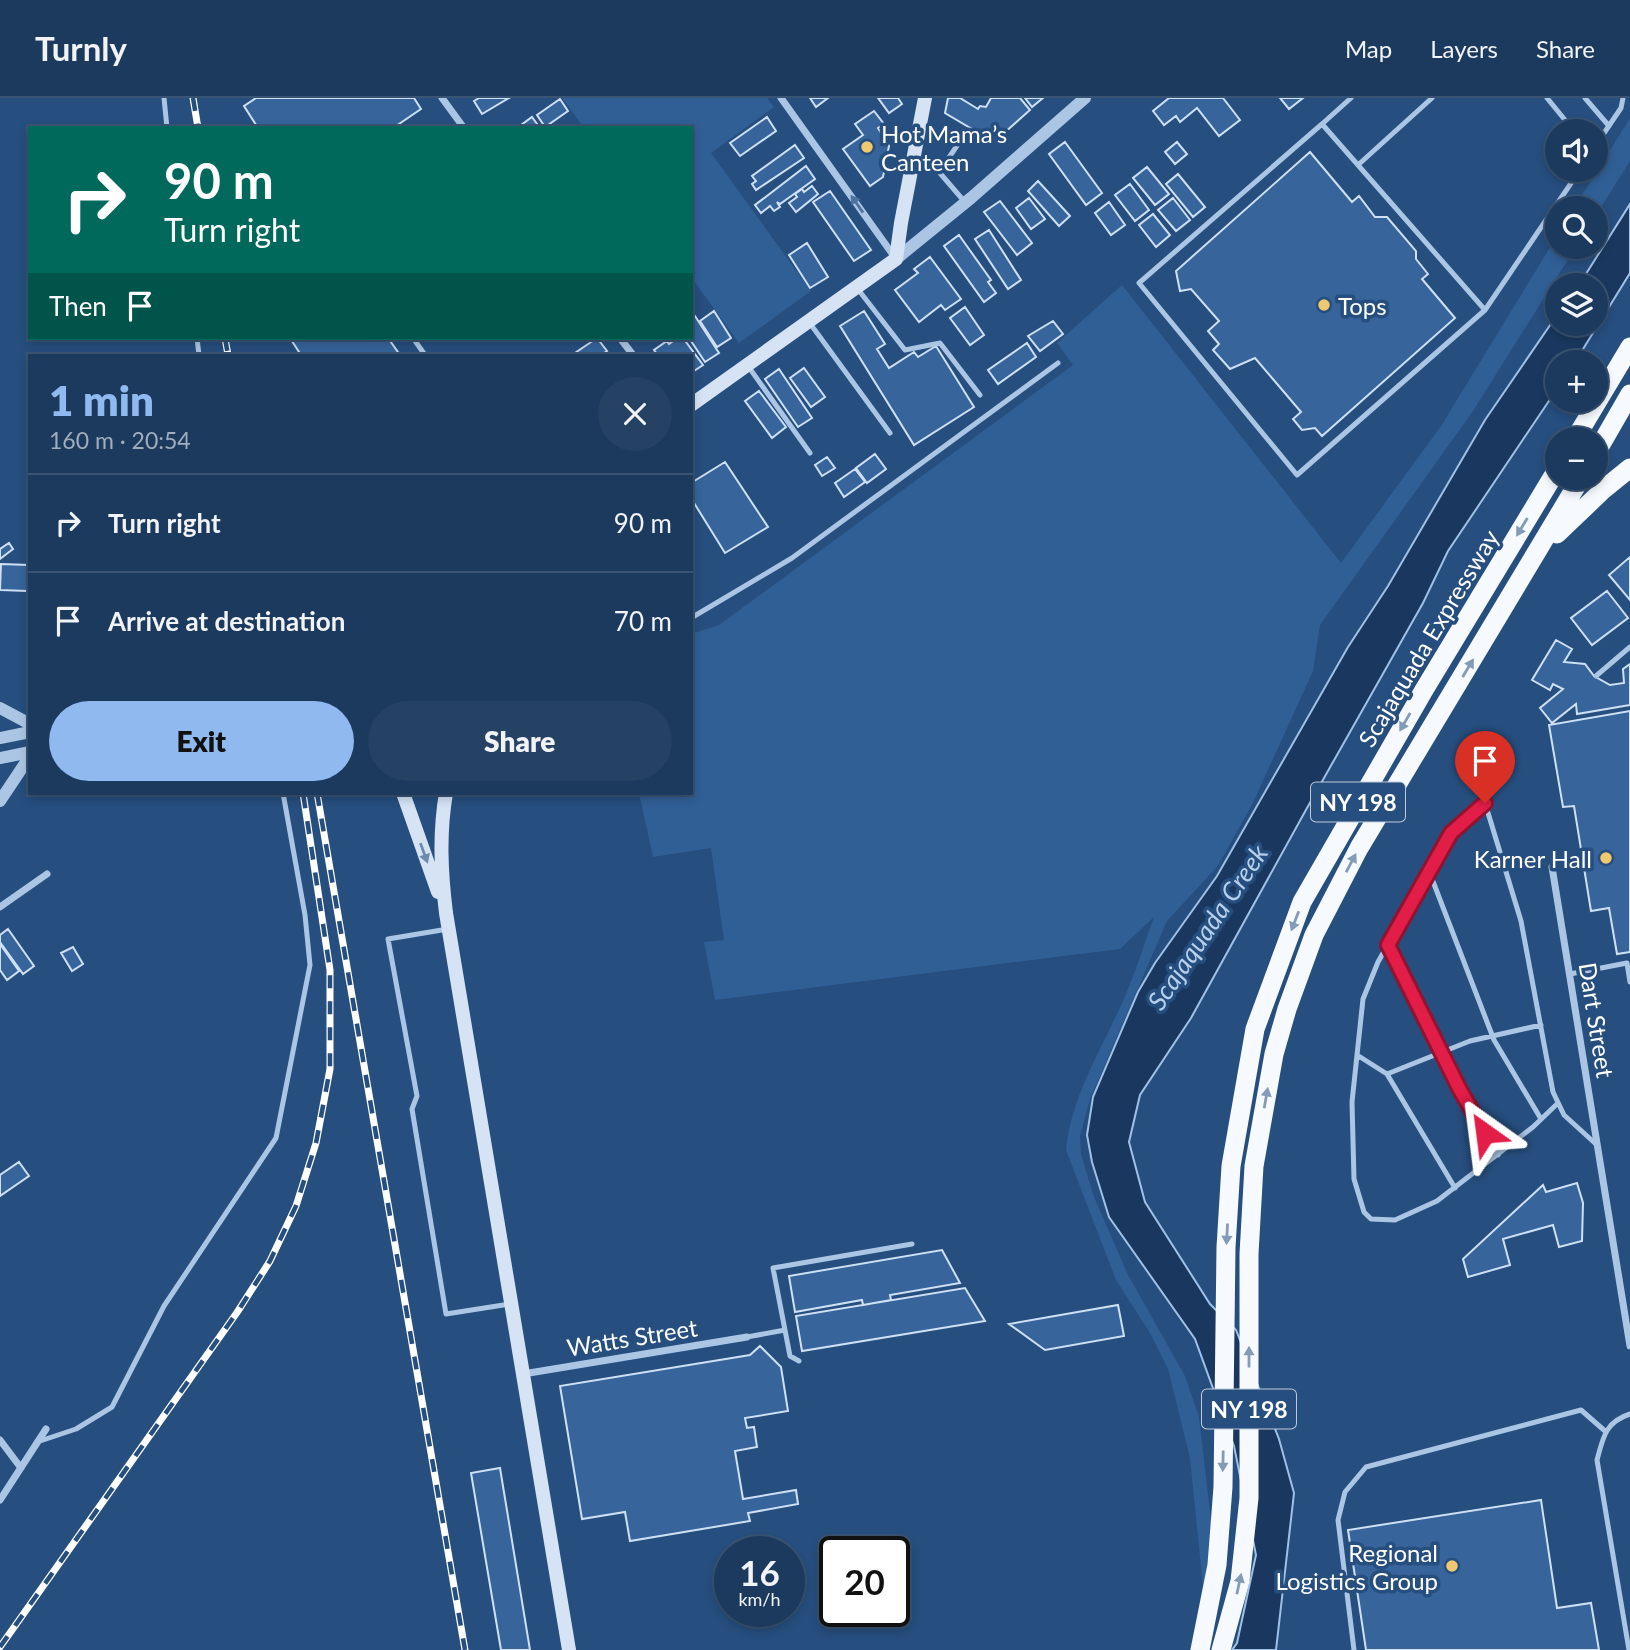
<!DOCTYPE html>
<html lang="en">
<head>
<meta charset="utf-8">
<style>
  :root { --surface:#1c3a5e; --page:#254164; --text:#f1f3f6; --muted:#a0adbc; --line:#3a5473; --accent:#90b9f0 }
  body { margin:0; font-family:Lato,sans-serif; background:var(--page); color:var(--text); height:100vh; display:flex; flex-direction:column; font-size:26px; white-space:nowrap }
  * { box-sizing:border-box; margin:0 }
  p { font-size:23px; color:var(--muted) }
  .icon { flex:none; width:38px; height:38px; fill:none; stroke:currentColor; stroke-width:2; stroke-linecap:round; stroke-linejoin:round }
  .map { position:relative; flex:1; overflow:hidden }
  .drawer { position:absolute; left:28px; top:256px; width:665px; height:441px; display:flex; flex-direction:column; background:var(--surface); border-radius:0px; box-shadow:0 4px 10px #0003,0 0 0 2px var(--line) }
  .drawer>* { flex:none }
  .hud { position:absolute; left:28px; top:28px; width:665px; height:214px; border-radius:0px; box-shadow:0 4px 10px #0003,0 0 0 2px var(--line); background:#00695c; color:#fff; overflow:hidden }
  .fabs { position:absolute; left:1545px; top:21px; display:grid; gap:14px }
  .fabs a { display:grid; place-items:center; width:63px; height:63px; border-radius:50%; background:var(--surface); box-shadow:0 4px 10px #0003,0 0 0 2px var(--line); font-size:35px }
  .speed { position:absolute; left:714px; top:1438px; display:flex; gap:14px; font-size:35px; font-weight:700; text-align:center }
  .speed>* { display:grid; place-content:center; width:91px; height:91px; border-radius:50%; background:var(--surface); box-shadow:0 4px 10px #0003,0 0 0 2px var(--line); line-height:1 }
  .speed small { font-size:18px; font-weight:400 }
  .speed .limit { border:4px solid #111; border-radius:10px; background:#fff; color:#111 }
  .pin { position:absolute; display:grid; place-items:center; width:60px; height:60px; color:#fff; margin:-72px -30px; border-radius:50% 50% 50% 0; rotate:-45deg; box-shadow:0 0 7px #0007 }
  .pin .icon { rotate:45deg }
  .me { position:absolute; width:77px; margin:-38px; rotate:329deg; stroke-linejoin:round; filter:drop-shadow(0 0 5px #0008) }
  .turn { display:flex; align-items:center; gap:24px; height:147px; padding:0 21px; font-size:32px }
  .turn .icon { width:91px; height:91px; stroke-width:2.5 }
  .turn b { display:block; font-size:49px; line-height:60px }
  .then { display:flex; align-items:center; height:66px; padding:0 21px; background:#0003; gap:14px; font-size:26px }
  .round { display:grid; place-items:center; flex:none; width:74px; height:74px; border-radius:37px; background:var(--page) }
  .overview { display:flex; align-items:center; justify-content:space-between; height:119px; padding:0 21px }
  h1 { font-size:42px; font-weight:800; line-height:52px; color:var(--accent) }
  .primary-button { display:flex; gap:14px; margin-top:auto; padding:14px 21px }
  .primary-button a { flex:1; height:80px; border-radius:42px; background:var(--accent); color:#111; font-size:28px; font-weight:800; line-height:80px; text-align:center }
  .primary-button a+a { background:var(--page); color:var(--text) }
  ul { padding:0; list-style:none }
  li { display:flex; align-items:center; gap:21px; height:98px; padding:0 21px; border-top:2px solid var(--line) }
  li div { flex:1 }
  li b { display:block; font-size:26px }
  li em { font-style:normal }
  header { display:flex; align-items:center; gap:42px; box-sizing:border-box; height:98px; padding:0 35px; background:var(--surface); border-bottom:2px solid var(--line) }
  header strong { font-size:33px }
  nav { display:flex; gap:38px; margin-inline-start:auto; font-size:24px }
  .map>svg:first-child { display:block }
</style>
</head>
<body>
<header>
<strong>Turnly</strong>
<nav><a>Map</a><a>Layers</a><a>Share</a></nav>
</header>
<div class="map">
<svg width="1630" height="1552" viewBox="0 0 1630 1552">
  <rect width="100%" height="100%" fill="#264e7e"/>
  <!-- green -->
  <path fill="#305f96" d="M562 0H767L774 9 711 55 811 193 739 245 691 179V30H584Z
    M1630 20V63L1596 117V110H1574Z
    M1557 138 1558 149H1576L1473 313 1320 527 1313 573 1252 707 1217 769 1167 823 1090 1001 1080 1038 1081 1056 1094 1099 1128 1177 1185 1278 1199 1319 1212 1431 1207 1552H1190L1203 1489 1190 1360 1168 1271 1150 1235 1116 1182 1066 1052C1071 995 1107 943 1128 891 1138 867 1145 843 1154 819L1120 851 715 902 704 844 724 842 711 750 653 759 639 695H691V536L719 527 1073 267 1057 245 1122 187 1341 465 1441 328Z"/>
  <!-- water -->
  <path fill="#1a385f" stroke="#a0c1e6" stroke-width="2" d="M1630 106V175L1575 264H1558L1557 291 1448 453 1423 505 1307 710 1191 920 1140 997 1129 1044 1145 1104 1210 1206 1236 1232 1279 1341 1294 1395 1276 1552H1232L1237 1545 1256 1457 1234 1348 1195 1241 1109 1119 1092 1064 1087 1037 1093 999 1138 894 1155 865 1217 778 1348 549 1388 488 1485 322 1557 217 1558 226H1596V187H1579Z"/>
  <!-- building -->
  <path fill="#36649b" stroke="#cee0f4" stroke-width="2" d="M256 0H414L421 11 393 30H258L244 8Z
    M479 0H509L482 16 474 3Z
    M810 0H828L816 9Z
    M878 0H898L902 6 889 15Z
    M948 0H960L978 11 980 8 986 9 991 0H1020L1030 12 994 44 945 15Z
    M1025 0H1043L1032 9Z
    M1169 0H1223L1240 22 1219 38 1197 10 1180 24 1176 18 1164 27 1153 13Z
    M1280 0H1303L1289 11Z
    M560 1 568 13 545 29 537 17Z
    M874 13 884 26 878 30 889 48 883 79 870 88 843 51 863 37 855 26Z
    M532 19 540 30H517Z
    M767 19 776 33 740 58 730 45Z
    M1065 44 1102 95 1086 107 1049 56Z
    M1177 44 1187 56 1175 66 1165 54Z
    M795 47 804 60 756 92 752 86 756 83 752 78Z
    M1310 54 1352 104 1359 98 1375 119H1387L1416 153V161L1428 176 1422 181 1455 220 1322 338 1315 330 1302 332 1293 321 1301 314 1255 260 1230 271 1213 252 1219 246 1208 233 1219 223 1191 191 1180 193 1176 173Z
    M806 68 815 81 780 106 777 104 780 109 774 113 770 108 761 115 755 107Z
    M1147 69 1169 96 1155 107 1133 80Z
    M1178 76 1205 109 1193 119 1166 86Z
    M1038 83 1070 118 1059 128 1028 93Z
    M1130 86 1149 112 1135 123 1115 97Z
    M812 88 818 96 796 114 789 105 797 99 795 96 802 91 804 94Z
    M830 93 871 152 854 163 813 104Z
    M1029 100 1045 121 1031 131 1016 110Z
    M1173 100 1190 122 1176 133 1158 112Z
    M1000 103 1032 145 1017 157 984 114Z
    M1109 104 1125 127 1111 137 1095 115Z
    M1153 116 1170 137 1156 149 1139 127Z
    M989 132 1021 182 1008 191 975 141Z
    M959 137 991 182 988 184 996 195 984 204 944 148Z
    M807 145 828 179 810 190 789 157Z
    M930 159 961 201 945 212 941 207 919 224 895 192 918 175 914 171Z
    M965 209 984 237 970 247 950 220Z
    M714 213 731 240 717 249 700 223Z
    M864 213 885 246 877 251 889 270 914 254 918 259 936 248 974 309 914 347 840 228Z
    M695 218 719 255 705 264 689 240H691V220Z
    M1053 223 1063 236 1040 253 1028 238Z
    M290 240H388L400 257H301Z
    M597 240 607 253 601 257H572Z
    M677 240H683L703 267 691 275V257H658L654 252 667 243 669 246Z
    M1027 245 1036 259 998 286 988 272Z
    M804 270 825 299 811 309 790 280Z
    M779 271 812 320 798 329 765 281Z
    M759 293 786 329 772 340 745 303Z
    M875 356 886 371 867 385 856 370Z
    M827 359 835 370 822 378 815 367Z
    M725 364 768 429 725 455 691 400V385Z
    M855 371 865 384 844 399 835 385Z
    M9 445 13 451 0 461V451Z
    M1630 459V502L1609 477Z
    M1 466 29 467 27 493 0 492Z
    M1607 493 1628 520 1592 547 1571 520Z
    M1556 542 1572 551 1564 564 1585 566 1594 578 1610 587 1624 585 1623 571 1630 566V607L1577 616 1576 606 1552 625 1540 610 1563 591 1553 586 1550 592 1532 582Z
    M1630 613V854L1617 856 1609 810 1591 813 1574 708 1563 709 1549 627Z
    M8 831 34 868 23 876 0 844V837Z
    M0 846 19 873 7 882 0 872Z
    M73 849 83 866 72 873 61 855Z
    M19 1064 29 1078 0 1098V1077Z
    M1577 1085 1583 1105 1582 1143 1559 1149 1553 1127 1503 1141 1510 1167 1468 1179 1463 1161 1543 1087 1546 1094Z
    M942 1152 960 1185 890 1197 891 1202 863 1207 862 1202 795 1214 789 1178Z
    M965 1190 985 1223 802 1253 796 1218Z
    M1118 1207 1124 1238 1045 1252 1009 1226Z
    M760 1248 781 1269 788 1313 745 1320 747 1330 754 1329 757 1349 735 1353 743 1401 796 1392 798 1406 748 1415 750 1423 630 1443 625 1414 582 1421 560 1288 750 1257Z
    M500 1370 530 1552H501L471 1375Z
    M1541 1402 1557 1510 1591 1505 1599 1552H1366L1348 1432Z"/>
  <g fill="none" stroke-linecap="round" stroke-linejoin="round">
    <!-- service -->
    <path stroke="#abc6e5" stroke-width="5" d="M164 0 167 30
      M1351 0 1322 26 1485 212 1580 72
      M1547 0 1574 33
      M1585 0 1609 28
      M1322 26 1139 185 1297 377 1485 212
      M1596 47 1621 10 1623 0
      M915 66 939 74 964 103
      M1358 67 1432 0
      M939 74 963 39
      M857 190 905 252 940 245 980 297
      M809 224 890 335
      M197 240 199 257
      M413 240 425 257
      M748 268 810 355
      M691 520 792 460 1058 265
      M1596 578 1630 549
      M1429 773 1494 942 1541 1021
      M448 831 388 841 417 998 412 1011 446 1216 510 1206
      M1388 847 1460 992 1498 1057
      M1570 876 1627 865 1630 884
      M1357 957 1387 976 1455 1090
      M1387 976 1470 943 1541 927
      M1558 1005 1533 1029 1437 1103 1395 1122 1371 1121 1364 1114 1354 1081 1352 1004 1363 901 1378 864 1451 735 1485 705 1521 823 1553 994 1564 1017 1597 1047
      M747 1239 785 1232
      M799 1263 790 1258 773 1170 912 1146
      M37 1344 76 1331 112 1309 164 1208 276 1040 310 867 305 817 283 695
      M1354 1552 1338 1422 1345 1394 1366 1369 1581 1312 1605 1333
      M1629 1552 1597 1362C1603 1340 1605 1324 1630 1316"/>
    <!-- minor -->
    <path stroke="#abc6e5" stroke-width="7" d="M442 0 464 30
      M781 0 896 161
      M620 240 633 257
      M1552 769 1630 1248
      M0 809 47 776
      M523 1276 747 1239
      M0 1342 21 1370
      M0 1402 46 1331"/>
    <!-- tertiary -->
    <path stroke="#abc6e5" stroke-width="12" d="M896 161 971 100 1085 0
      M0 610 30 626
      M0 640 30 634
      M0 660 30 654
      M0 703 30 658"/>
    <!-- secondary -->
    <path stroke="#d5e3f5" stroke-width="14" d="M691 307 896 161 901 125 925 0
      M403 695 438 794
      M446 695C439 736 441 774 446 815L569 1552"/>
    <!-- trunk -->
    <path stroke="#f6f9fe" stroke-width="19" d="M1575 341 1630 249
      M1596 355 1630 296
      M1557 436 1604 391 1630 370
      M1200 1552 1217 1467 1223 1389 1226 1149 1231 1068 1255 931 1302 804 1424 592 1558 370
      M1221 1552 1240 1483 1249 1400V1156L1254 1068 1274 956 1287 911 1314 837 1359 750 1581 380"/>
    <defs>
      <path id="rail" d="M193 0 198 30
        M225 240 228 257
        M317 695 465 1552
        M0 1549 238 1213 270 1163 296 1108 316 1045 330 971V872L303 695"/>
    </defs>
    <!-- rail casing -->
    <use href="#rail" stroke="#fff" stroke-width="7"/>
    <!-- rail -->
    <use href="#rail" stroke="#264e7e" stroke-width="4.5" stroke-dasharray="13" stroke-linecap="butt"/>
  </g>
  <!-- one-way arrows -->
  <defs><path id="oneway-solid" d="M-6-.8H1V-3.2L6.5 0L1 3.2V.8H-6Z" transform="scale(1.75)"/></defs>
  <use fill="#4e729d" href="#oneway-solid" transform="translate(857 106) rotate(-125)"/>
  <g fill="#849bb8">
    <use href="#oneway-solid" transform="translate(1522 429) rotate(121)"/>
    <use href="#oneway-solid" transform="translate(1468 570) rotate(-59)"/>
    <use href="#oneway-solid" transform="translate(1405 624) rotate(120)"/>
    <use href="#oneway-solid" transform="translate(1351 765) rotate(-62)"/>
    <use href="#oneway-solid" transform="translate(1295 823) rotate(111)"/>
    <use href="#oneway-solid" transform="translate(1266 1000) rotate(-80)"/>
    <use href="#oneway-solid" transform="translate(1227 1136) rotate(93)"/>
    <use href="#oneway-solid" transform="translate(1249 1259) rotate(-90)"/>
    <use href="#oneway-solid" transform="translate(1223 1363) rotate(91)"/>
    <use href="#oneway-solid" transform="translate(1239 1486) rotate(-78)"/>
  </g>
  <use fill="#6c8aae" href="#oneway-solid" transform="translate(424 755) rotate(70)"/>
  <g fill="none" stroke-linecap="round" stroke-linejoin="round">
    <defs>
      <path id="route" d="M1485 1035 1460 992 1388 847 1451 735 1485 705"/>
    </defs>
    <!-- route casing -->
    <use href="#route" stroke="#92132f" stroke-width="18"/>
    <!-- route -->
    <use href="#route" stroke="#e11d48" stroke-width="12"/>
  </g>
  <!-- markers -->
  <g fill="#efc870" stroke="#264e7e" stroke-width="2.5">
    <circle cx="867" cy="49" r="7"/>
    <circle cx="1324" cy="207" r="7"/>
    <circle cx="1606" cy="760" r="7"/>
    <circle cx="1452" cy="1468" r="7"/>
  </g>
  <g text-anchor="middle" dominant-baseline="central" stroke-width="7" stroke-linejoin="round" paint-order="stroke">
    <!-- shield labels -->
    <g fill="#264e7e" stroke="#becad8" stroke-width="2">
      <rect x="1311" y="684.5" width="94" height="39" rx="5"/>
      <rect x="1202" y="1291.5" width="94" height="39" rx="5"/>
    </g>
    <g font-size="23" font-weight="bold" fill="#fff">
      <text x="1358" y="704">NY 198</text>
      <text x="1249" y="1311">NY 198</text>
    </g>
    <!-- poi labels -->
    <g font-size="24" fill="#fff" stroke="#264e7e" text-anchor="start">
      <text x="881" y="35">Hot Mama’s<tspan x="881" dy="28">Canteen</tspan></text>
      <text x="1338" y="207">Tops</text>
      <text x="1592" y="760" text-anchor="end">Karner Hall</text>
      <text x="1438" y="1454" text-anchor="end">Regional<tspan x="1438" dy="28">Logistics Group</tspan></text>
    </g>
    <!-- street labels -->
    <g font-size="24" fill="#fff" stroke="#264e7e">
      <text transform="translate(1428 540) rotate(-59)">Scajaquada Expressway</text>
      <text transform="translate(1597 922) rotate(81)">Dart Street</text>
      <text transform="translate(632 1239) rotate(-9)">Watts Street</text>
    </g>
    <!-- water labels -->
    <g font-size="26" font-style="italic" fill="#b7d0ed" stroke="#264e7e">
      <text transform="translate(1207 829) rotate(-56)">Scajaquada Creek</text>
    </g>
  </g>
</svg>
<div class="fabs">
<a><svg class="icon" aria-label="sound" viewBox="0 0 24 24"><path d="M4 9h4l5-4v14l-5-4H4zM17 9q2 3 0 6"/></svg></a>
<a><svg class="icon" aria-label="search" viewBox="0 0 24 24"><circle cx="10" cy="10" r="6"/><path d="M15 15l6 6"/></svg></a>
<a><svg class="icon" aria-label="layers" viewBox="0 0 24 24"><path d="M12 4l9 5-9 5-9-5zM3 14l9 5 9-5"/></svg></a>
<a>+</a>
<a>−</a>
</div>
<div class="speed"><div>16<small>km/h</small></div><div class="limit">20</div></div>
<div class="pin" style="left:1485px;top:705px;background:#d93025"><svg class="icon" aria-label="arrive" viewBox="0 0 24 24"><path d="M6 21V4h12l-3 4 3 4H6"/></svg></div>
<svg class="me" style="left:1485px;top:1035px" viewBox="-20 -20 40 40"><path d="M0-17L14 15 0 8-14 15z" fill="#e11d48" stroke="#fff" stroke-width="4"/></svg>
<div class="hud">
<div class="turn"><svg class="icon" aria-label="right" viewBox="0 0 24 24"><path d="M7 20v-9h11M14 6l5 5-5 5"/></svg><div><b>90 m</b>Turn right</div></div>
<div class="then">Then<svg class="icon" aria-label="arrive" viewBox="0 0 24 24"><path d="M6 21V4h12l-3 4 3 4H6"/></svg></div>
</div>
<section class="drawer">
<div class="overview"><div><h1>1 min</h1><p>160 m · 20:54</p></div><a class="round"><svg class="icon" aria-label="close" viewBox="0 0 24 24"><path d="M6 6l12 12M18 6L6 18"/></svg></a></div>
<ul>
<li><svg class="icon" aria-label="right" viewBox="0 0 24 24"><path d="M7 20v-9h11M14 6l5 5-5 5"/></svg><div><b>Turn right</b></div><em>90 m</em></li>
<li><svg class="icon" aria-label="arrive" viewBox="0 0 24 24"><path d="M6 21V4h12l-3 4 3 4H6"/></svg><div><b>Arrive at destination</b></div><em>70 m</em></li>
</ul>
<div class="primary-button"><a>Exit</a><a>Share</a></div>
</section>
</div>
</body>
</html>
